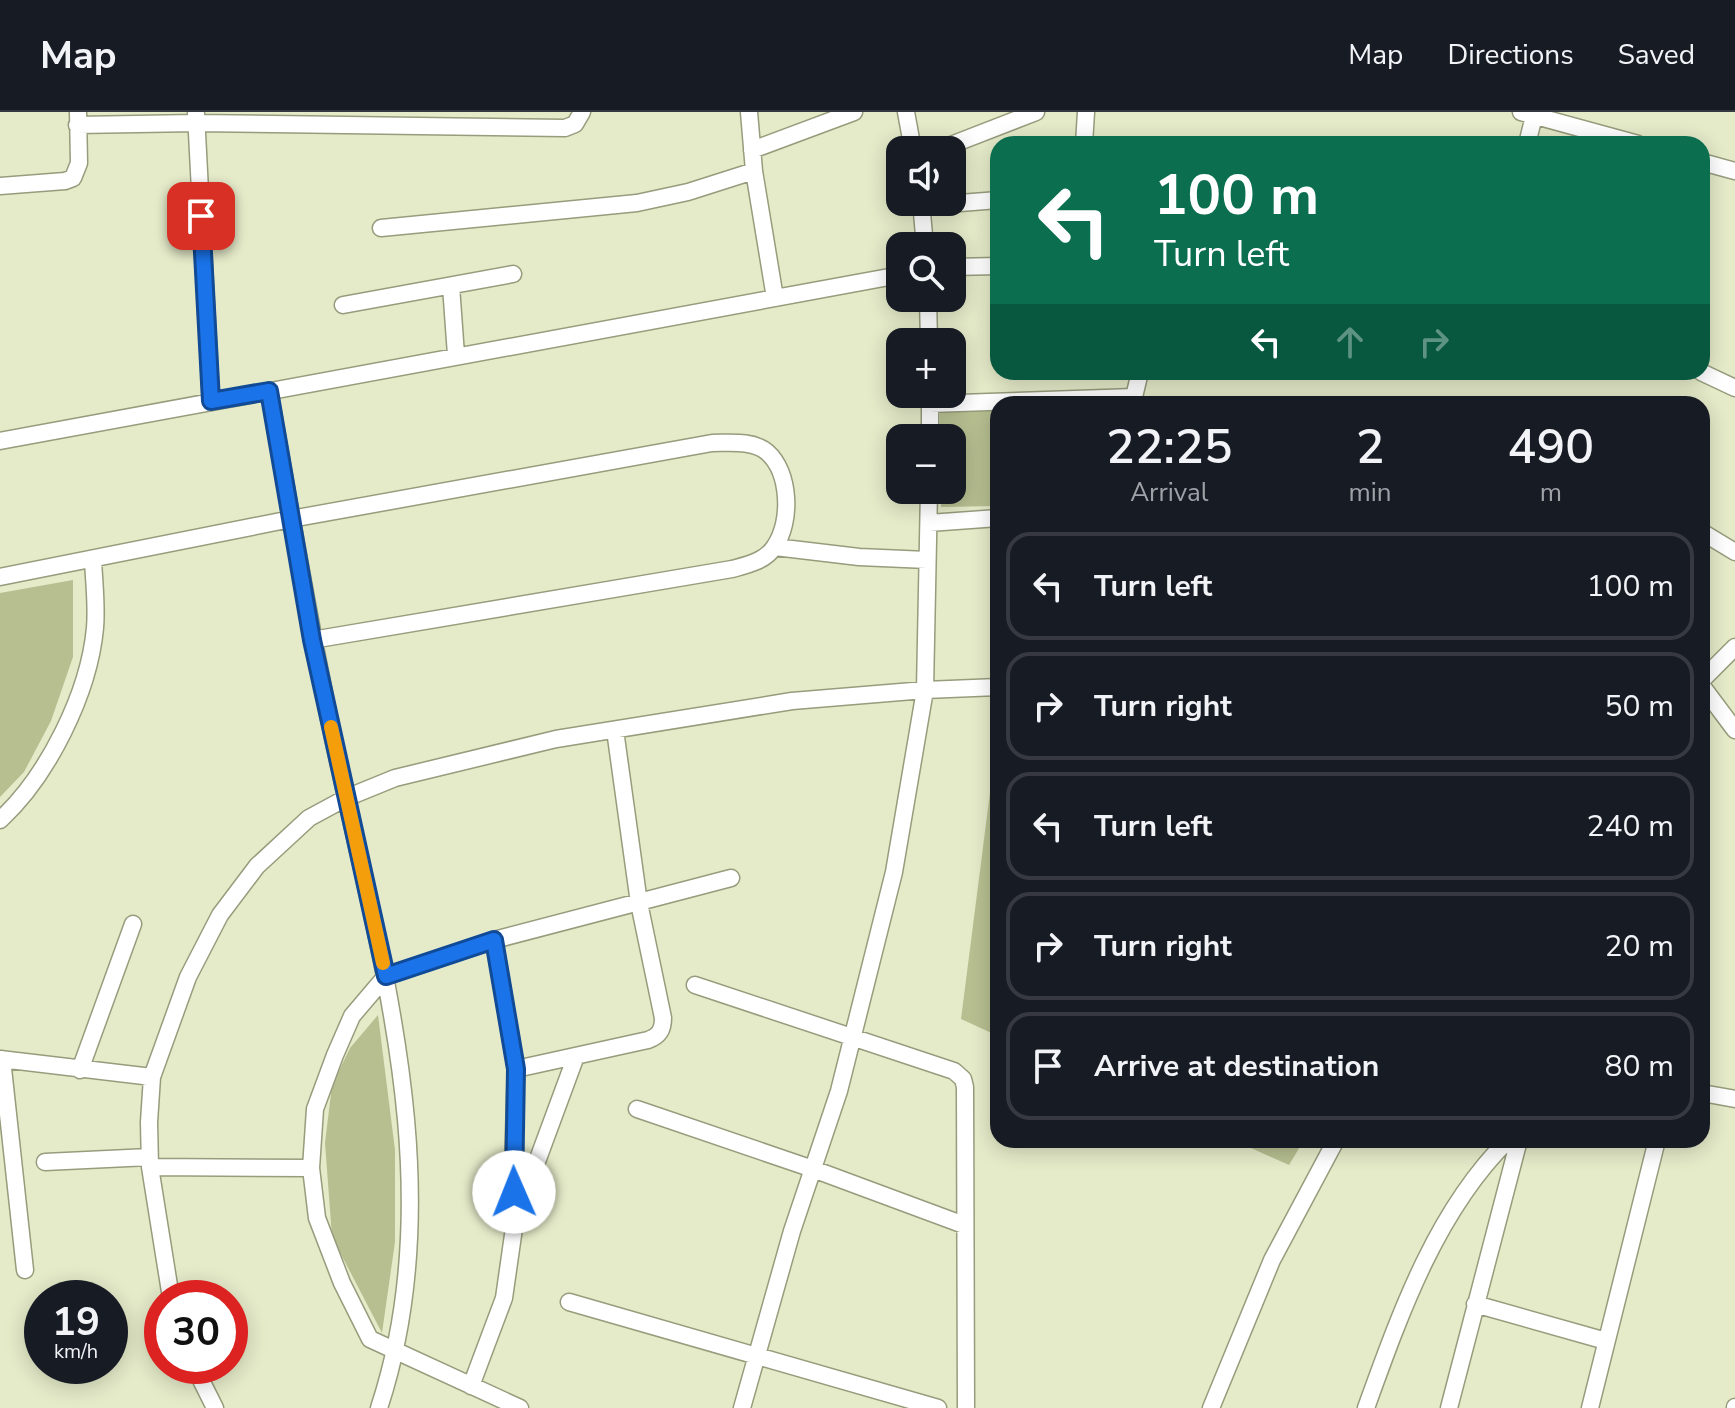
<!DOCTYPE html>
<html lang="en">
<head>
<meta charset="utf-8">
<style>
  :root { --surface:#171b24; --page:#242831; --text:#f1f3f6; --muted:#9ea1a6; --line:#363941 }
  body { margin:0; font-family:"Nunito Sans",sans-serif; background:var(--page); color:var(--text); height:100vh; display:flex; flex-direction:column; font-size:30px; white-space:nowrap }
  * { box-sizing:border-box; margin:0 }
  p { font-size:26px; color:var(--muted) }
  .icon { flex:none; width:44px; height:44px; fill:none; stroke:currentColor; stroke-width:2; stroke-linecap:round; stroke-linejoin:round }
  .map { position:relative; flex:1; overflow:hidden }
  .drawer { position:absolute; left:990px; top:284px; width:720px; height:752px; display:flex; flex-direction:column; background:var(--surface); border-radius:24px; box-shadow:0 4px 20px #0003 }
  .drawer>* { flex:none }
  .banner { position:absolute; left:990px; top:24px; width:720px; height:244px; border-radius:24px; box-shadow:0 4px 20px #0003; background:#0b6e4f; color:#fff; overflow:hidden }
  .tools { position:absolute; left:886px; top:24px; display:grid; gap:16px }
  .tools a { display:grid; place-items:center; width:80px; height:80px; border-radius:16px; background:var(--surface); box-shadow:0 4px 20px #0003; font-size:40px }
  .speed { position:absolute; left:24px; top:1168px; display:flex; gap:16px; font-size:40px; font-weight:700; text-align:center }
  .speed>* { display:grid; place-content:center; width:104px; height:104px; border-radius:50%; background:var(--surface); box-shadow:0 4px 20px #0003; line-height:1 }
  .speed small { font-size:20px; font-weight:400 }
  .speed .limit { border:12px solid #d22; background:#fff; color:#111 }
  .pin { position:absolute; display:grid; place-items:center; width:68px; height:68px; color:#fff; margin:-34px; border-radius:16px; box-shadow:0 4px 12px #0006 }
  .me { position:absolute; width:88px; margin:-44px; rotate:359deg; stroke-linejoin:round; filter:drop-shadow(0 0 6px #0008) }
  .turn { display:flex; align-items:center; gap:28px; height:168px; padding:0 32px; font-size:36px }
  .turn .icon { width:104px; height:104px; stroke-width:2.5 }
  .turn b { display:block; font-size:56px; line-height:68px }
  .lanes { display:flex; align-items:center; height:76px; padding:0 32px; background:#0003; justify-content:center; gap:40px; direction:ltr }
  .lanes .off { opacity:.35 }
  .eta { display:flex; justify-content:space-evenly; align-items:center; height:136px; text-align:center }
  .eta b { font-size:48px; font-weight:600; line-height:56px }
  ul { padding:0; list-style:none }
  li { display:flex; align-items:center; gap:24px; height:108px; margin:0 16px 12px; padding:0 16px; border:4px solid var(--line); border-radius:24px }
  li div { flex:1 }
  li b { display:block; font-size:30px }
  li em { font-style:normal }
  header { display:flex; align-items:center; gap:48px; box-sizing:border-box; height:112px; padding:0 40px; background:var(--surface); border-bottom:2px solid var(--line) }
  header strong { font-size:38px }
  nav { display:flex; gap:44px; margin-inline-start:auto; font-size:28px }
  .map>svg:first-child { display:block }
</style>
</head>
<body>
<header>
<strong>Map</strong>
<nav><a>Map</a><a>Directions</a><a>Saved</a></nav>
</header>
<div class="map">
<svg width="1735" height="1296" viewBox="0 0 1735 1296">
  <rect width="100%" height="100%" fill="#e5ebc9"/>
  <!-- green -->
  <path fill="#b7bf91" d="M998 298V394L941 395V378H952V326H940V299Z
    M73 468V545L51 609 24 660 0 685V481Z
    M998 618V924L961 907Z
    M378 903 395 1038V1130L382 1221 332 1125 325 1031 332 973 350 936Z
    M1233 1028H1304L1289 1053Z"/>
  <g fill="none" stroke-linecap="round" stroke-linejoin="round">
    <defs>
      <path id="minor" d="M749 0 754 59 775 186
        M906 0 913 38
        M1521 0 1638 32
        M196 2 211 289
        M77 13 196 11 565 16 575 12 582 0
        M1084 32 1086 0
        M1527 32 1535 0
        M752 38 854 0
        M938 38 1036 0
        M1702 50 1735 59
        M0 74 65 69 73 66 79 51 78 0
        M921 90 925 134
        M922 94 998 88
        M381 116 637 91 688 80 754 59
        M952 155 998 154
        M451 174 456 243
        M928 186 929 230
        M343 193 513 162
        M1701 260 1735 276
        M269 279C290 398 310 517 335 635 381 850 451 1078 379 1296
        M930 284V326
        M1134 285 1140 260
        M930 292 1134 285 1133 292
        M0 329 900 163
        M929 411 998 406
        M1702 420 1735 440
        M775 435 859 445 927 448
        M0 465 291 407 712 331C729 331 753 328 767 340 790 360 792 409 775 434 766 449 747 453 732 457L312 528
        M1702 568 1735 535
        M1702 574 1735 618
        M0 708C48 664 89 581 95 516 97 494 94 470 93 448
        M695 873 954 959 963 967 965 975 966 1296
        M0 947 152 965
        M2 947 25 1158
        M516 957 648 928C659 924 663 918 663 906L639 791 615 618
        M80 958 133 812
        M1702 981 1735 987
        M637 997 813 1057 964 1113
        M45 1050 149 1045
        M150 1055 311 1056
        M518 1101 576 944
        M171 1186 150 1055 149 1010 152 965 188 865 220 803 257 754 309 706 346 686 395 666 556 627 792 589 925 578 998 575
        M569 1190 938 1296
        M1475 1192 1606 1229
        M194 1254 215 1296
        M471 1274 504 1186 515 1109 513 1052 516 957 494 828
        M520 1296 370 1227 342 1171 317 1106 311 1056 315 997 335 943 352 904 386 864 494 828 731 766
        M742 1296 792 1119 839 979 894 760 925 578 929 378
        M1211 1296 1272 1148 1336 1028
        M1366 1296C1400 1202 1436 1099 1508 1028
        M1449 1296 1519 1028
        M1590 1296 1657 1028
        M1735 1296V1295"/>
    </defs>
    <!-- minor casing -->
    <use href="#minor" stroke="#969c7c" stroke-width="19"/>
    <!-- minor -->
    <use href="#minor" stroke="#fff" stroke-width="16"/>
  </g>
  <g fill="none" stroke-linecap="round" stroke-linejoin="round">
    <defs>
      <path id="route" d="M201 104 211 289 269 279 312 528 386 864 494 828 516 957 514 1080"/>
    </defs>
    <!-- route casing -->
    <use href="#route" stroke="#114b97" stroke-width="20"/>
    <!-- route -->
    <use href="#route" stroke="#1a73e8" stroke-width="14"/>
    <!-- slow -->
    <path stroke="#f59e0b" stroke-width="14" d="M331 615 383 851"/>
  </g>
</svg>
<div class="tools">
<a><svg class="icon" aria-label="sound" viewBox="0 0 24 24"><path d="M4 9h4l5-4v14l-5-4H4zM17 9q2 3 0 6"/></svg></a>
<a><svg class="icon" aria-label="search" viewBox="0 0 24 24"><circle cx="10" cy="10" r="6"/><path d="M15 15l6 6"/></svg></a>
<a>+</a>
<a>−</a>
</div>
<div class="speed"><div>19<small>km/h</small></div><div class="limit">30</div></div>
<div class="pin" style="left:201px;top:104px;background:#d93025"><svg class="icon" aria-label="arrive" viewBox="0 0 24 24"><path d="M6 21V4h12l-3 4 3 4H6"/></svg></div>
<svg class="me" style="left:514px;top:1080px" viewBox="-20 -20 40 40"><circle r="19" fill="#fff"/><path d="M0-13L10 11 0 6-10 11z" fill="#1a73e8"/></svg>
<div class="banner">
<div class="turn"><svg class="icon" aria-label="left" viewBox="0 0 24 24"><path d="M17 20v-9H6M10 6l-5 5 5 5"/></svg><div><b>100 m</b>Turn left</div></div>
<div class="lanes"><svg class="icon" aria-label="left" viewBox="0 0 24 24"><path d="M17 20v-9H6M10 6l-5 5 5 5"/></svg><svg class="icon off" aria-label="ahead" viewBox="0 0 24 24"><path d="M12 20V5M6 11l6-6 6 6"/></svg><svg class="icon off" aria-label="right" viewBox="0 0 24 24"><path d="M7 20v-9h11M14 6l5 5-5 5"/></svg></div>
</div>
<section class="drawer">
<div class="eta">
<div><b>22:25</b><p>Arrival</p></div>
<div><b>2</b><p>min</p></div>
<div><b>490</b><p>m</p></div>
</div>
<ul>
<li><svg class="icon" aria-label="left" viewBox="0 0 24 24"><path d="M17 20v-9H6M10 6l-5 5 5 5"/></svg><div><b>Turn left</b></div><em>100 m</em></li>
<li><svg class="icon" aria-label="right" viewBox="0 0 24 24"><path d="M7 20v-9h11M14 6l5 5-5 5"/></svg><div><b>Turn right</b></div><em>50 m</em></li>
<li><svg class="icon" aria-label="left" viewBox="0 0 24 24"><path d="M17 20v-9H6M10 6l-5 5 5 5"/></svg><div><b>Turn left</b></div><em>240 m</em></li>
<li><svg class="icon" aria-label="right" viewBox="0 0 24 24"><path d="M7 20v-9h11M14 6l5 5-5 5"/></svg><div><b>Turn right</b></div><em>20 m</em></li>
<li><svg class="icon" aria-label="arrive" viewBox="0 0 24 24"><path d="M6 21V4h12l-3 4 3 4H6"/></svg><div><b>Arrive at destination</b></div><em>80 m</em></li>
</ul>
</section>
</div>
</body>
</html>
